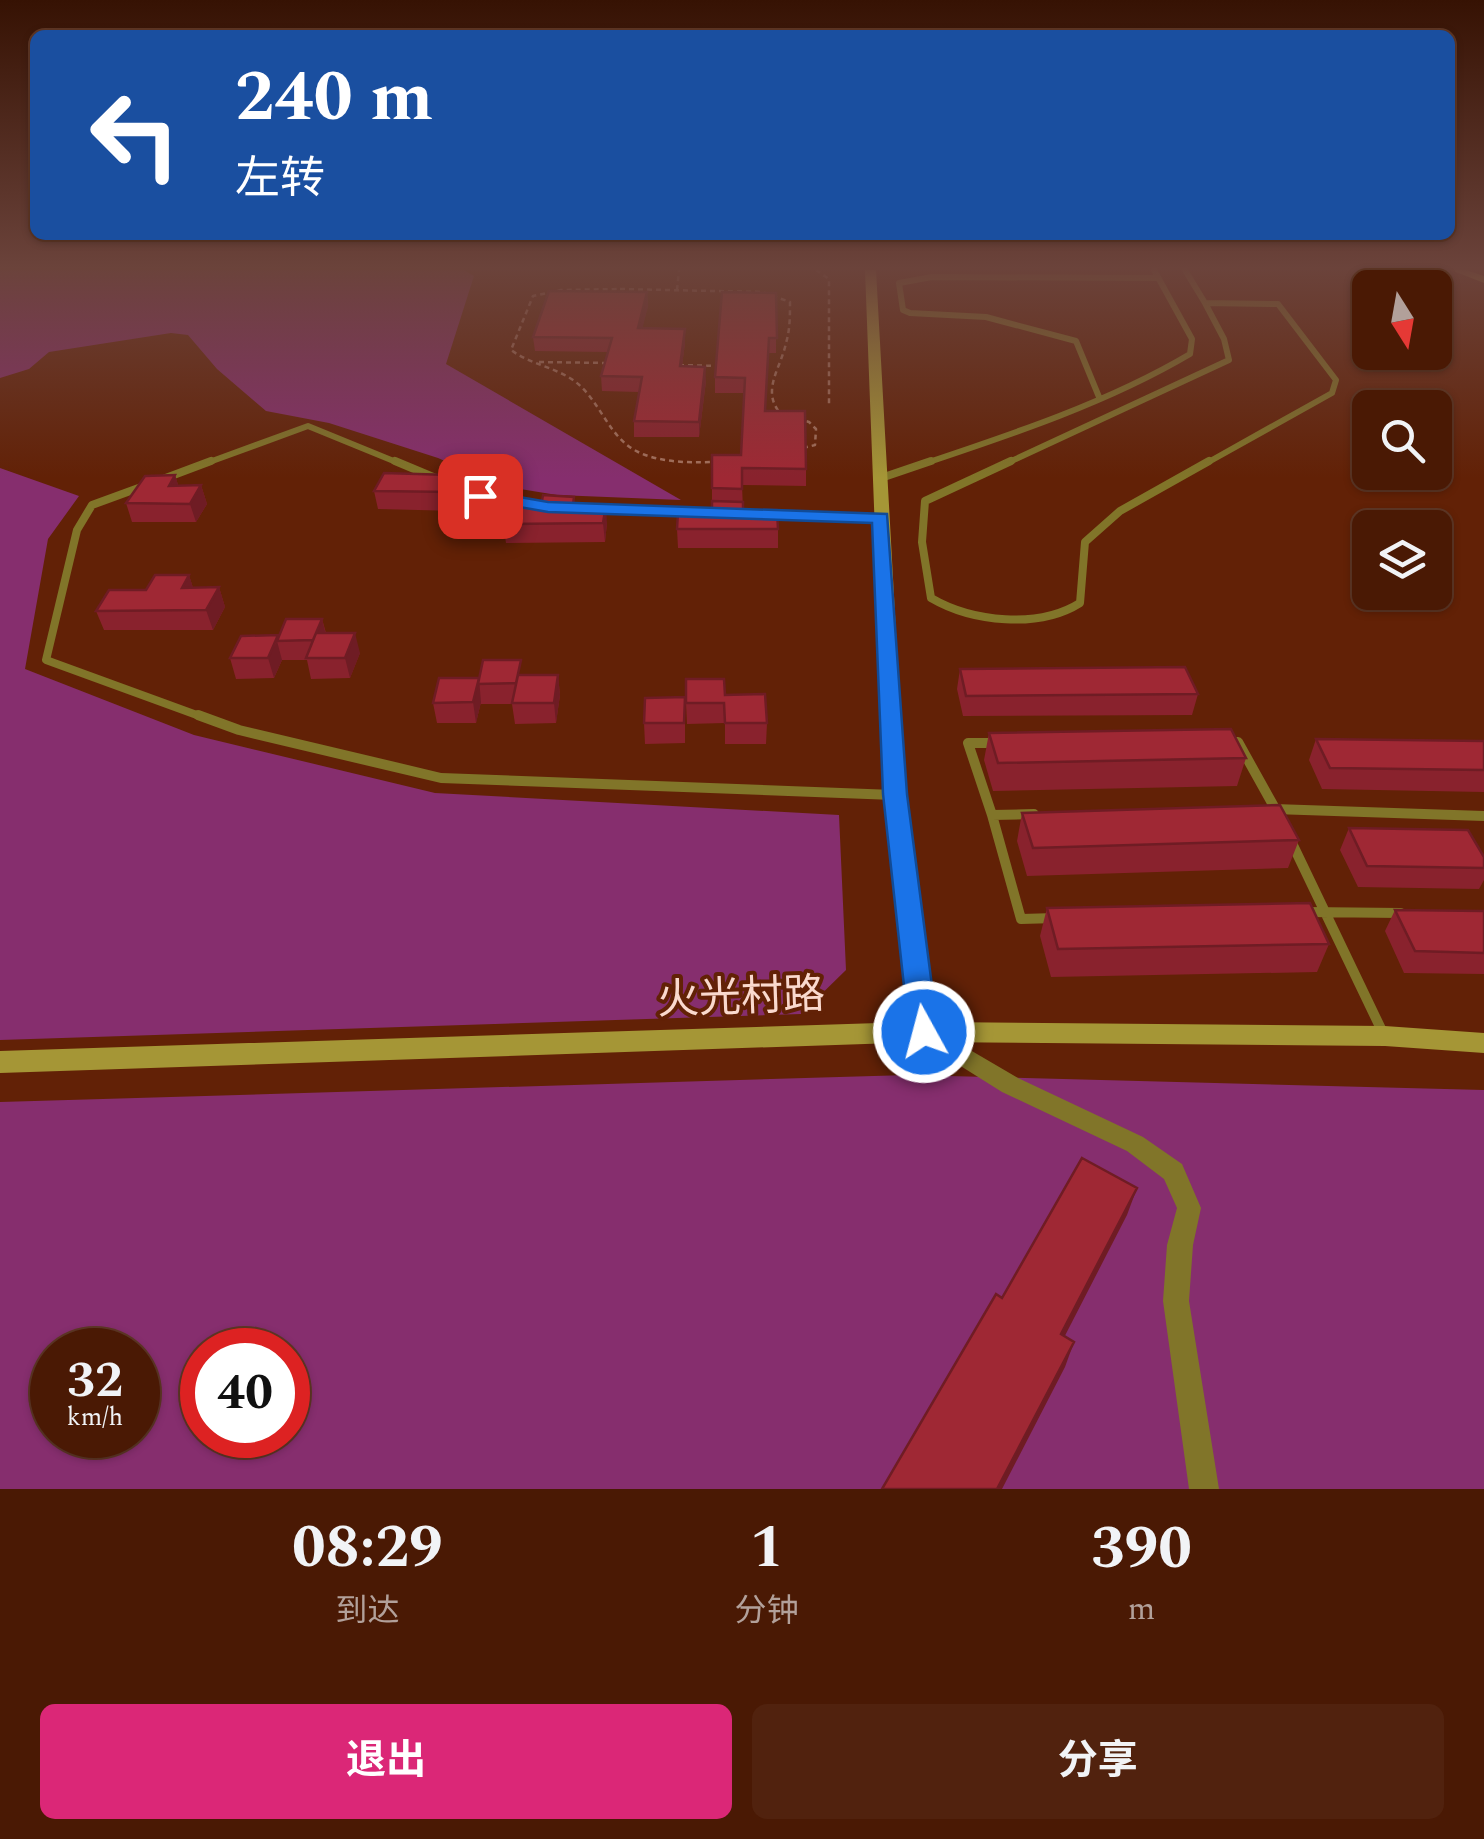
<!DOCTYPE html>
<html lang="zh">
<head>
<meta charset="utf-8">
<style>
  :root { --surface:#4a1904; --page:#51220e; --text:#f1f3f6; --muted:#b2a09a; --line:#613826; --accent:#db2777 }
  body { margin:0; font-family:Spectral,"Noto Sans SC",serif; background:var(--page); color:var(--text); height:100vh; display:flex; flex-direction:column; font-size:38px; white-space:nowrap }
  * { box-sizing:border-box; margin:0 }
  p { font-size:32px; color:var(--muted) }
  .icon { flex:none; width:55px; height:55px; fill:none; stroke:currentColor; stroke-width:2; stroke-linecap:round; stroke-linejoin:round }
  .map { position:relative; height:1489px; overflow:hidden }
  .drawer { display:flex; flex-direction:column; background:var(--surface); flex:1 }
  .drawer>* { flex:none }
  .hud { position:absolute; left:30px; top:30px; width:1425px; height:210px; border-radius:15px; box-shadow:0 2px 8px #0004,0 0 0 2px var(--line); background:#1a4fa0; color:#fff; overflow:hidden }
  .needle { width:65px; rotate:169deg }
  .tools { position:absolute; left:1352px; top:270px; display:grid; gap:20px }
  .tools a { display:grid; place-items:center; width:100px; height:100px; border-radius:15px; background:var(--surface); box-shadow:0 2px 8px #0004,0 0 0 2px var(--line); font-size:50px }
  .speed { position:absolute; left:30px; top:1328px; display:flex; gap:20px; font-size:50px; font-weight:700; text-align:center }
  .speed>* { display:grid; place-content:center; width:130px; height:130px; border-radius:50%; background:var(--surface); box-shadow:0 2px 8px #0004,0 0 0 2px var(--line); line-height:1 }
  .speed small { font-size:25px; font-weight:400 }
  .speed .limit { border:15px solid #d22; background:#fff; color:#111 }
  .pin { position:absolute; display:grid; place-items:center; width:85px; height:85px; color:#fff; margin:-42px; border-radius:20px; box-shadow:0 5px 15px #0006 }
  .me { position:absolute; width:110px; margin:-55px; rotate:353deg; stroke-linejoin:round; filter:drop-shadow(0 0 8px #0008) }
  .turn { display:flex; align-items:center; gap:35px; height:210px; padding:0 40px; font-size:45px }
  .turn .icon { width:130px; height:130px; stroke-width:2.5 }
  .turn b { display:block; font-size:70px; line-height:85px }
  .eta { display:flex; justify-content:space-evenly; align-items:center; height:170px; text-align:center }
  .eta b { font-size:60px; font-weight:700; line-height:70px }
  .button { display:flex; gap:20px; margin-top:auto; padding:20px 40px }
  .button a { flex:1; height:115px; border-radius:15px; background:var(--accent); color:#fff; font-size:40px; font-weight:700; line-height:115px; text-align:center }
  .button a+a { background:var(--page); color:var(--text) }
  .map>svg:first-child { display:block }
</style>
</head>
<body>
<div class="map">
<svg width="1484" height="1489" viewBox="0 0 1484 1489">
  <rect width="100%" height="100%" fill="#622106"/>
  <!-- green -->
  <path fill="#862e6e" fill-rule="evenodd" d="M0 270H464L474 276 446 364 681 500 557 495 502 486 438 458 329 423 266 411 217 369 188 335 171 333 49 352 29 369 0 378Z
    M0 468 79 496 48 539 25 669 194 735 435 793 839 815 846 970 801 1014 0 1040Z
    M908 1075 1484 1090V1489H0V1102ZM52 1350H138V1435H52ZM202 1350H288V1435H202Z"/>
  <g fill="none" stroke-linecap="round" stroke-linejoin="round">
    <!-- path -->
    <path stroke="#a3705c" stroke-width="2.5" stroke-dasharray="5 4" stroke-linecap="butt" d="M816 270 829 279V407
      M620 289 762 292 790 302C790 316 790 330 786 343 781 368 761 390 780 413L809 422 816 429 815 445C769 457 666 477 627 445 605 427 597 397 573 380 554 367 530 364 511 350L533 296 561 290Z
      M677 290 679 270
      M539 362 609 363
      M679 365 719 366"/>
    <!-- lane-far2 -->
    <path stroke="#817529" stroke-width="6" d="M1185 270 1205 303
      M1099 397 1076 341 986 317 910 313 903 310 899 283 932 277 1158 278
      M204 464 308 426 401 464
      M923 464C1013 434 1109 402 1190 354L1192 339 1154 270
      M1005 464 1229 360 1224 339 1205 303
      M1205 464 1332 393 1336 380 1278 304 1205 303"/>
    <!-- lane-far1 -->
    <path stroke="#817529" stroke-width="8" d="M395 461 438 479
      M1011 461 925 501 922 542 931 598C972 622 1039 629 1080 603L1085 542 1120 511 1209 461
      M881 478 931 461
      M163 479 211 461
      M452 484 480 496 549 507
      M144 486 92 505 77 530 46 660 205 718
      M599 509 708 512
      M769 514 881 518"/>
    <!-- lane -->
    <path stroke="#817529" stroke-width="10" d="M198 715 239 730 441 778 894 795
      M1229 742H1238L1277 812
      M1274 809 1484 816
      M1034 814 992 815 1021 919 1056 918
      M992 815 968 743H999
      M1290 839 1383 1033
      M1307 912 1401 913"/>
    <!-- street -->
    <path fill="#817529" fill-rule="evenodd" d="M924 1023 1018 1078 1143 1137 1182 1164 1201 1208 1193 1245 1189 1301 1219 1489H1189L1163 1301 1167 1245 1177 1208 1164 1179 1127 1151 1002 1092 916 1038 913 1032 916 1026Z"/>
    <!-- secondary -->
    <path fill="#a59636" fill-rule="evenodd" d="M865 270H876L905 795 935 1022 1385 1026 1484 1033V1053L1385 1046 924 1042 0 1073V1051L910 1022 885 795Z
      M1451 270H1466L1484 276V283Z"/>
  </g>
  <!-- wall -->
  <path fill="#89222d" d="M647 292 648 306 642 328 685 329V343L682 366 706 381 699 437H634V421L639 392 602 391 601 376 608 352 535 351 533 337Z
    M776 293V353H769L765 411 806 469V486L742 485 743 510 778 529V548H678L677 529 712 512V455H741L744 393H715V377Z
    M175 475 178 485H201L207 504 196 522H132L126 503Z
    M451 475 464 497 457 511 378 509 374 491Z
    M575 505 607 523 605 542 506 543 503 524Z
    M189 575 193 588 219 587 225 607 213 630H104L96 611 146 590Z
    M322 619 326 633 360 653 350 678 311 679 307 660H282L274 678 236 679 230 658 278 635Z
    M960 669 1198 694 1192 715 963 716 957 689Z
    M523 675H558L560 695 556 723 515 724 512 704H481V702L476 723H437L433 703 479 678Z
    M725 695 767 723 766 744H725V723L687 724 686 703Z
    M685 697V743L645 744 644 723Z
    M989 733 1246 758 1237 786 993 791 984 760Z
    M1316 739 1484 741V792L1322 789 1309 760Z
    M1022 813 1299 840 1288 868 1027 876 1017 841Z
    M1349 828 1484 857V880L1479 889 1358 887 1340 850Z
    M1047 908 1329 944 1317 972 1051 977 1040 936Z
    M1395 910 1484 911V974L1404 973 1385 931Z"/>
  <!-- shaded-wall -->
  <path fill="#6f1c24" d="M647 292 648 306 639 342 638 328Z
    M685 329V343L680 381V366Z
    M705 367 706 381 699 437V422Z
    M175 475 181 494 169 486Z
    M461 479 464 497 457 511 454 492Z
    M201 485 207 504 196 522 190 504Z
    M606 505 607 523 605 542 603 523Z
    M189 575 195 594 182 588Z
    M219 587 225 607 213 630 206 610Z
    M322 619 327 639 319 660 313 640Z
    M355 633 360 653 350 678 345 658Z
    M277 641 282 660 274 678 268 658Z
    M558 675 560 695 556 723 554 703Z
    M479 678 481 702 476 723 473 702Z
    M1137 1188 1127 1215 1053 1359 1061 1334Z
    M1074 1342 1065 1367 1002 1489H997Z"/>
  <!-- building -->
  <path fill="#9f2834" stroke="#6f1c24" stroke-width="2.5" d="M549 291 647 292 638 328 685 329 680 366 705 367 699 422 634 421 642 377 601 376 612 338 533 337Z
    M722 292 776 293 777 338H769L765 411H805L806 469 742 468V489L712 488V455H741L745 378 715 377Z
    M384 473 451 475 461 479 454 492 374 491Z
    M175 475 169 486 201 485 190 504 126 503 145 476Z
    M543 495 574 497 573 505H606L603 523 503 524 507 507 541 506Z
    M712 501 743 502V510H777L778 529H677L678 512H712Z
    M155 575H189L182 588 219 587 206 610 96 611 109 590H146Z
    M286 619H322L313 640 277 641Z
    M316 633H355L345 658H306Z
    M278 635 268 658H230L241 636Z
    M483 660H521L516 683 478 684Z
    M1185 667 1198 694 966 696 960 669Z
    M518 675H558L554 703H512Z
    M439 678H479L473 702 433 703Z
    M686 679H724L725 695 765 694 767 723H725L724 703H686Z
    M685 697 684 723H644L645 698Z
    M1231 729 1246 758 998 763 989 733Z
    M1316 739 1484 741V770L1330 768Z
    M1280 805 1299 840 1033 848 1022 813Z
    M1349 828 1468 830 1484 857V868L1367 866Z
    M1310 903 1329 944 1058 949 1047 908Z
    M1395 910 1484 911V953L1415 951Z
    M1082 1158 1137 1188 1061 1334 1074 1342 997 1489H882L996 1294 1002 1298Z"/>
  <!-- sky -->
  <linearGradient id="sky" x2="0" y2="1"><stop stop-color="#361203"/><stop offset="0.56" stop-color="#6b433b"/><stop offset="1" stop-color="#6b433b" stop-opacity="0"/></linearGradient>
  <rect width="1484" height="478" fill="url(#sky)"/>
  <!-- route -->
  <path fill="#1a73e8" stroke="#114b97" stroke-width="2.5" d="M480 490 548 502 887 514 907 794 938 1032 934 1041 924 1044 913 1041 909 1032 883 794 872 523 548 512 474 499V492Z"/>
  <g text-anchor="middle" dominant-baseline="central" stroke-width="8" stroke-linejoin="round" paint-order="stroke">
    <!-- near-street labels -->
    <g font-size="42" fill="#fad9ce" stroke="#622106">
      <text transform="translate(741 998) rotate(-2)">火光村路</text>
    </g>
  </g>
</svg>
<div class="tools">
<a><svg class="needle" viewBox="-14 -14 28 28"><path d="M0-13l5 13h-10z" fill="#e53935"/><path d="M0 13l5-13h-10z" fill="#b2a09a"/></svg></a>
<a><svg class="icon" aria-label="search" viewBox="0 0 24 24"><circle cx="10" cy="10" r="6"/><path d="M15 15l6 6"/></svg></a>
<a><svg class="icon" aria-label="layers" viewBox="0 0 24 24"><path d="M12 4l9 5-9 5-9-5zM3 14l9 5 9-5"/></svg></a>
</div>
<div class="speed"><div>32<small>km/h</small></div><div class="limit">40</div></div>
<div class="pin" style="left:480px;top:496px;background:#d93025"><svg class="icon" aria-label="arrive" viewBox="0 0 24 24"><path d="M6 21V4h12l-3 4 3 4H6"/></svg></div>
<svg class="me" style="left:924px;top:1032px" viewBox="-20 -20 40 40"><circle r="17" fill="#1a73e8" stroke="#fff" stroke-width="3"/><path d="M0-11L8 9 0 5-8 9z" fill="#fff"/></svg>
<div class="hud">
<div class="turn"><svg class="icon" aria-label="left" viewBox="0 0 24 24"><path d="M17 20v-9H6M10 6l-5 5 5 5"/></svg><div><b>240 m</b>左转</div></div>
</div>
</div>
<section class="drawer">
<div class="eta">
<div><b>08:29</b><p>到达</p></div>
<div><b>1</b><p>分钟</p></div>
<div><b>390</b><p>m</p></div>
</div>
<div class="button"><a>退出</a><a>分享</a></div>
</section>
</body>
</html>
